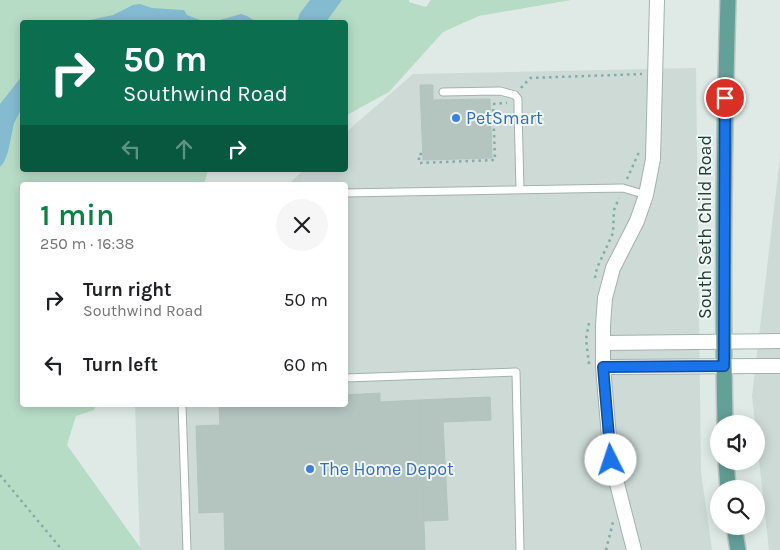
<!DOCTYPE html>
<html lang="en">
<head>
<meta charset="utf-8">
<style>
  :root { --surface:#fff; --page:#f6f6f6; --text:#202124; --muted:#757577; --accent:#0b8043 }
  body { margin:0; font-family:Karla,sans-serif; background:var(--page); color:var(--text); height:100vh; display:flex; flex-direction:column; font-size:19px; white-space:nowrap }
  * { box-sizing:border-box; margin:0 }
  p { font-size:16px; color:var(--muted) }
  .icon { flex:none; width:28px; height:28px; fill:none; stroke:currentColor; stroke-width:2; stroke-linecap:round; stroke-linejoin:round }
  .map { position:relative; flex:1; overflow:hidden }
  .sheet { position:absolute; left:20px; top:182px; width:328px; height:225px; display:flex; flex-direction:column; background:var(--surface); border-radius:5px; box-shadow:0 2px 12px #0003 }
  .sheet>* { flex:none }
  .top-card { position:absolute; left:20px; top:20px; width:328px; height:152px; border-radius:5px; box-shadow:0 2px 12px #0003; background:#0b6e4f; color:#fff; overflow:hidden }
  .buttons { position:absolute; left:710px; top:415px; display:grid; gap:10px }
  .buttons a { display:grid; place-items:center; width:55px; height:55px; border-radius:50%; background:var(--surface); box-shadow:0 2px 12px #0003; font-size:25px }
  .pin { position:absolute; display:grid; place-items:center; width:42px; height:42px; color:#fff; margin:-21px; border:2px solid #fff; border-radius:50%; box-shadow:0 1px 5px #0007 }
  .me { position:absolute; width:55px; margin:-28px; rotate:356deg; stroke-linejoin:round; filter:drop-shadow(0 0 4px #0008) }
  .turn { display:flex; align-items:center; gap:18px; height:105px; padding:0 20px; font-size:22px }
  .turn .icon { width:65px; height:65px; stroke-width:2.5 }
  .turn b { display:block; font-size:35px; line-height:42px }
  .lanes { display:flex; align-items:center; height:48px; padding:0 20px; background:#0003; justify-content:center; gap:25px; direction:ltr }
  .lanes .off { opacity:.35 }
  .round { display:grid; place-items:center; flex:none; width:52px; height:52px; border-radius:26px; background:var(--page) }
  .overview { display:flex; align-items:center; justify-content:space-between; height:85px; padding:0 20px }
  h1 { font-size:30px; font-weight:600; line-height:38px; color:var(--accent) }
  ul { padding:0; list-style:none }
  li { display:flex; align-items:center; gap:15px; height:65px; padding:0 20px }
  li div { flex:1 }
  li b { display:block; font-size:19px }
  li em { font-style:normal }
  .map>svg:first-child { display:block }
</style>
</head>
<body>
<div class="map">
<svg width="780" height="550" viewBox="0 0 780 550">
  <rect width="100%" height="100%" fill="#dfeae6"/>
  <!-- built -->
  <path fill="#cddad6" d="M696 68 701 472 712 550H140L135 405H345V185H287L304 170H345V133L413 74Z
    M780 157V550H769L752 396Z"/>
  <!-- green -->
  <path fill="#b7dcc6" d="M0 0H409V2L426 7 431 0H571L479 16 443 32 389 92 345 116V22H22V170H208L204 185H22V405H96L94 410 76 416 67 445 142 550H0Z"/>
  <!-- water -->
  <path fill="#85bbd0" d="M310 0H342L326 22H297L300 13Z
    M140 4 152 8 184 10 187 15 200 20 216 21 241 14 247 16 257 22H73L79 20H90L113 15 133 5Z
    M22 76V108L14 123 8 152 4 162 0 167V104Z"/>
  <!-- building -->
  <path fill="#b4c5c0" stroke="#b1c4be" d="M420 85H433V100L490 99 492 158 423 160Z
    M380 393V402L419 400 425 550H225L224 512 199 513 196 426 220 425 219 405H261V407L345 405V395Z
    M490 397 491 420 443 422 448 520 424 521 419 400Z"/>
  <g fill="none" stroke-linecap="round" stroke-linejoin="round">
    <defs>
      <path id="service" d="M443 92 500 91 515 95 518 99V108L520 190
        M345 193 623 188 646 195
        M345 378 516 372 520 550
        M182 405 187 550"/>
      <path id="minor" d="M604 343 780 341
        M603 367 780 366
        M634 550 611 460 603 367V325L605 298 613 268 637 221 646 195 653 159 657 0"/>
      <path id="primary" d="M725 424C722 283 724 141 728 0
        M726 461 728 489
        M734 526 738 550"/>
    </defs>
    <!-- service casing -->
    <use href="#service" stroke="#a2b2ae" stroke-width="9"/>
    <!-- minor casing -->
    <use href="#minor" stroke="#a2b2ae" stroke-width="16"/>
    <!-- primary casing -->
    <use href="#primary" stroke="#bcc4c3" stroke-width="18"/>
    <!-- path -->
    <path stroke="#7faea5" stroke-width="2.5" stroke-dasharray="2.5 4" stroke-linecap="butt" d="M521 88 530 78 642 74
      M493 104 507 103
      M422 154H419V163L495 160 493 105
      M627 179 639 152
      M595 278 597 268 613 233 614 210 619 198
      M589 364 586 339 589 323
      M0 475 62 550
      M606 550 613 522"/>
    <!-- service -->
    <use href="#service" stroke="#fff" stroke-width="7"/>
    <!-- minor -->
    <use href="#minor" stroke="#fff" stroke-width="14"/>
    <!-- primary -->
    <use href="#primary" stroke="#63a098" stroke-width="15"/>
  </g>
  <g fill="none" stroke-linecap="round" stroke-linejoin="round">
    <defs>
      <path id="route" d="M611 460 603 367 724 366 725 98"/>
    </defs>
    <!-- route casing -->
    <use href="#route" stroke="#114b97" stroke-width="12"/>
    <!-- route -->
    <use href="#route" stroke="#1a73e8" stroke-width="9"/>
  </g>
  <!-- markers -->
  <g fill="#3f7fe0" stroke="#eff7f4" stroke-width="2">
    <circle cx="456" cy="118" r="5"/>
    <circle cx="310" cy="469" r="5"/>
  </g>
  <g text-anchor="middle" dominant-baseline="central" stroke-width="4" stroke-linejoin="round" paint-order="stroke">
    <!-- shop labels -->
    <g font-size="18" fill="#366cbe" stroke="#eff7f4" text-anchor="start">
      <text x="466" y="118">PetSmart</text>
      <text x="320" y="469">The Home Depot</text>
    </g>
    <!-- street labels -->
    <g font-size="18" fill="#203a36" stroke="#eff7f4">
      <text transform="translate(705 227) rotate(-90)">South Seth Child Road</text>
    </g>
  </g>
</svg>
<div class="buttons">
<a><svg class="icon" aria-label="sound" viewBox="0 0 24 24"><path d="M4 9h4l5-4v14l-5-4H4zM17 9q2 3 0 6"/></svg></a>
<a><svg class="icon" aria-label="search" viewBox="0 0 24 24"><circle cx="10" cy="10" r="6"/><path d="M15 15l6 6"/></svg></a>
</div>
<div class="pin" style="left:725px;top:98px;background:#d93025"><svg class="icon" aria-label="arrive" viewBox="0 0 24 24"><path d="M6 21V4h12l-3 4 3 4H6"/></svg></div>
<svg class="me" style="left:611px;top:460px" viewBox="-20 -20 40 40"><circle r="19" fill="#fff"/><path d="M0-13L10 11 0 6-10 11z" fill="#1a73e8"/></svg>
<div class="top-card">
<div class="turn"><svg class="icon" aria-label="right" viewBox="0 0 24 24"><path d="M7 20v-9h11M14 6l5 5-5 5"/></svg><div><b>50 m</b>Southwind Road</div></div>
<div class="lanes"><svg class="icon off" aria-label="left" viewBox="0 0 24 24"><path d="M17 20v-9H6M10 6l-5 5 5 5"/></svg><svg class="icon off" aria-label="ahead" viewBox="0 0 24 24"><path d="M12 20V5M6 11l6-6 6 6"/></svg><svg class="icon" aria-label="right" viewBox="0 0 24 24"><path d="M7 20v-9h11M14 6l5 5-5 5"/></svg></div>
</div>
<section class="sheet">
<div class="overview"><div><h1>1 min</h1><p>250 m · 16:38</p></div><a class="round"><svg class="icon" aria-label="close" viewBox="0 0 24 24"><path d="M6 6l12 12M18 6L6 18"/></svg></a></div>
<ul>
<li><svg class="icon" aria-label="right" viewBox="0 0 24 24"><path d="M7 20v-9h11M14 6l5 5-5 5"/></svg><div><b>Turn right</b><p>Southwind Road</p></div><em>50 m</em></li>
<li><svg class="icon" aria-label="left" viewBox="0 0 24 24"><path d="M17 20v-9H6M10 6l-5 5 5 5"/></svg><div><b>Turn left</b></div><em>60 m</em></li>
</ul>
</section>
</div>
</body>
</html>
